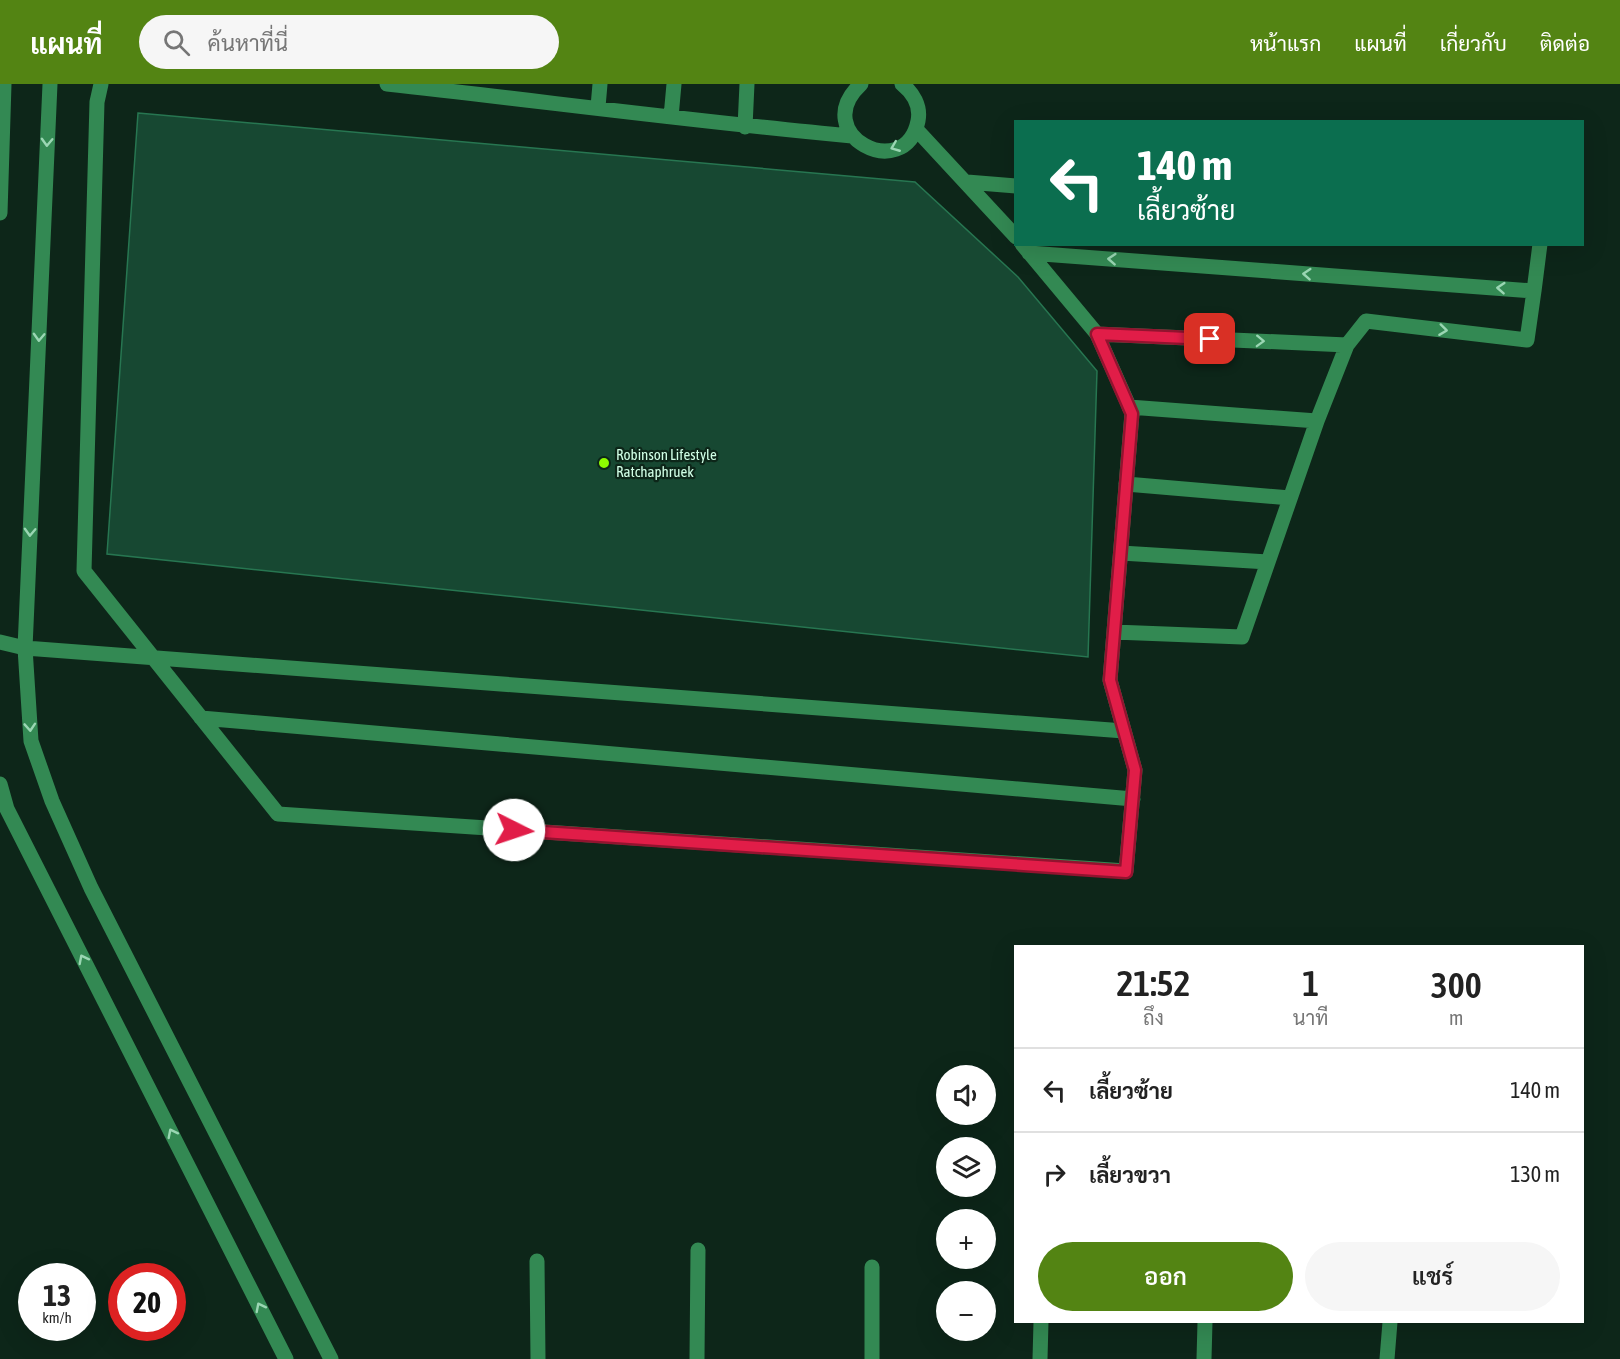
<!DOCTYPE html>
<html lang="th">
<head>
<meta charset="utf-8">
<style>
  :root { --surface:#fff; --page:#f6f6f6; --text:#222; --muted:#767676; --line:#e0e0e0; --accent:#538413 }
  body { margin:0; font-family:"Asap Condensed",Sarabun,sans-serif; background:var(--page); color:var(--text); height:100vh; display:flex; flex-direction:column; font-size:22px; white-space:nowrap }
  * { box-sizing:border-box; margin:0 }
  p { font-size:20px; color:var(--muted) }
  .icon { flex:none; width:33px; height:33px; fill:none; stroke:currentColor; stroke-width:2; stroke-linecap:round; stroke-linejoin:round }
  .map { position:relative; flex:1; overflow:hidden }
  .details { position:absolute; left:1014px; top:861px; width:570px; height:378px; display:flex; flex-direction:column; background:var(--surface); border-radius:0px; box-shadow:0 6px 24px #0002 }
  .details>* { flex:none }
  .banner { position:absolute; left:1014px; top:36px; width:570px; height:126px; border-radius:0px; box-shadow:0 6px 24px #0002; background:#0b6e4f; color:#fff; overflow:hidden }
  .buttons { position:absolute; left:936px; top:981px; display:grid; gap:12px }
  .buttons a { display:grid; place-items:center; width:60px; height:60px; border-radius:50%; background:var(--surface); box-shadow:0 6px 24px #0002; font-size:30px }
  .speed { position:absolute; left:18px; top:1179px; display:flex; gap:12px; font-size:30px; font-weight:700; text-align:center }
  .speed>* { display:grid; place-content:center; width:78px; height:78px; border-radius:50%; background:var(--surface); box-shadow:0 6px 24px #0002; line-height:1 }
  .speed small { font-size:15px; font-weight:400 }
  .speed .limit { border:9px solid #d22; background:#fff; color:#111 }
  .pin { position:absolute; display:grid; place-items:center; width:51px; height:51px; color:#fff; margin:-26px; border-radius:12px; box-shadow:0 3px 9px #0006 }
  .me { position:absolute; width:66px; margin:-33px; rotate:94deg; stroke-linejoin:round; filter:drop-shadow(0 0 4px #0008) }
  .turn { display:flex; align-items:center; gap:21px; height:126px; padding:0 24px; font-size:27px }
  .turn .icon { width:78px; height:78px; stroke-width:2.5 }
  .turn b { display:block; font-size:42px; line-height:51px }
  .eta { display:flex; justify-content:space-evenly; align-items:center; height:102px; text-align:center }
  .eta b { font-size:36px; font-weight:600; line-height:42px }
  .button { display:flex; gap:12px; margin-top:auto; padding:12px 24px }
  .button a { flex:1; height:69px; border-radius:36px; background:var(--accent); color:#fff; font-size:24px; font-weight:600; line-height:69px; text-align:center }
  .button a+a { background:var(--page); color:var(--text) }
  ul { padding:0; list-style:none }
  li { display:flex; align-items:center; gap:18px; height:84px; padding:0 24px; border-top:2px solid var(--line) }
  li div { flex:1 }
  li b { display:block; font-size:22px }
  li em { font-style:normal }
  header { display:flex; align-items:center; gap:36px; box-sizing:border-box; height:84px; padding:0 30px; background:var(--accent); color:#fff }
  header strong { font-size:28px }
  nav { display:flex; gap:33px; margin-inline-start:auto; font-size:21px }
  .search { width:420px; height:54px; background:var(--page); display:flex; align-items:center; gap:15px; box-sizing:border-box; padding:0 21px; border-radius:33px; color:var(--muted); font-size:22px }
  .map>svg:first-child { display:block }
</style>
</head>
<body>
<header>
<strong>แผนที่</strong>
<div class="search"><svg class="icon" aria-label="search" viewBox="0 0 24 24"><circle cx="10" cy="10" r="6"/><path d="M15 15l6 6"/></svg>ค้นหาที่นี่</div>
<nav><a>หน้าแรก</a><a>แผนที่</a><a>เกี่ยวกับ</a><a>ติดต่อ</a></nav>
</header>
<div class="map">
<svg width="1620" height="1275" viewBox="0 0 1620 1275">
  <rect width="100%" height="100%" fill="#0d2619"/>
  <!-- building -->
  <path fill="#174832" stroke="#277651" stroke-width="1.5" d="M138 29 915 98 1018 193 1097 287 1088 573 107 470Z"/>
  <g fill="none" stroke-linecap="round" stroke-linejoin="round">
    <!-- minor -->
    <path stroke="#338953" stroke-width="15" d="M50 0 25 564 31 657 52 717 91 804 331 1275
      M101 0 97 18 84 487 278 730 1126 787 1135 686 1110 596 1132 329 1097 250 1022 160
      M387 0C542 17 697 38 852 52
      M861 0C807 50 905 101 918 37 921 22 913 9 902 0
      M598 23 600 0
      M671 33 674 0
      M745 43 747 0
      M916 45 1016 153
      M967 98 1016 102
      M0 129 4 0
      M1029 169 1534 207 1540 160
      M1097 250 1347 261 1366 237 1527 256 1534 207
      M1129 323 1317 337
      M1126 400 1290 414
      M1121 469 1268 478
      M1114 548 1242 553 1317 337 1347 261
      M0 558 25 564 1124 647
      M201 634 1133 715
      M0 700 7 725 286 1275
      M537 1177 538 1275
      M697 1275 698 1166
      M872 1275V1183
      M1040 1275 1041 1238
      M1204 1275 1205 1238
      M1387 1275 1390 1238"/>
  </g>
  <!-- one-way arrows -->
  <defs><path id="oneway-chevron" d="M-2-3.5L2.5 0L-2 3.5" fill="none" stroke-width="1.6" stroke-linecap="round" stroke-linejoin="round" transform="scale(1.5)"/></defs>
  <g stroke="#9ad6b3">
    <use href="#oneway-chevron" transform="translate(47 58) rotate(92)"/>
    <use href="#oneway-chevron" transform="translate(895 63) rotate(158)"/>
    <use href="#oneway-chevron" transform="translate(1112 175) rotate(-176)"/>
    <use href="#oneway-chevron" transform="translate(1307 190) rotate(-176)"/>
    <use href="#oneway-chevron" transform="translate(1501 204) rotate(-176)"/>
    <use href="#oneway-chevron" transform="translate(1443 246) rotate(7)"/>
    <use href="#oneway-chevron" transform="translate(39 253) rotate(92)"/>
    <use href="#oneway-chevron" transform="translate(1260 257) rotate(2)"/>
    <use href="#oneway-chevron" transform="translate(30 448) rotate(92)"/>
    <use href="#oneway-chevron" transform="translate(30 643) rotate(86)"/>
    <use href="#oneway-chevron" transform="translate(83 875) rotate(-117)"/>
    <use href="#oneway-chevron" transform="translate(172 1049) rotate(-117)"/>
    <use href="#oneway-chevron" transform="translate(260 1223) rotate(-117)"/>
  </g>
  <g fill="none" stroke-linecap="round" stroke-linejoin="round">
    <defs>
      <path id="route" d="M514 746 1126 788 1135 686 1110 596 1132 330 1097 250 1210 255"/>
    </defs>
    <!-- route casing -->
    <use href="#route" stroke="#92132f" stroke-width="15"/>
    <!-- route -->
    <use href="#route" stroke="#e11d48" stroke-width="10"/>
  </g>
  <!-- markers -->
  <circle fill="#8efc00" stroke="#0d2619" stroke-width="2" cx="604" cy="379" r="6"/>
  <g text-anchor="middle" dominant-baseline="central" stroke-width="4.5" stroke-linejoin="round" paint-order="stroke">
    <!-- poi labels -->
    <g font-size="15" fill="#d1ffe6" stroke="#0d2619" text-anchor="start">
      <text x="616" y="370">Robinson Lifestyle<tspan x="616" dy="17">Ratchaphruek</tspan></text>
    </g>
  </g>
</svg>
<div class="buttons">
<a><svg class="icon" aria-label="sound" viewBox="0 0 24 24"><path d="M4 9h4l5-4v14l-5-4H4zM17 9q2 3 0 6"/></svg></a>
<a><svg class="icon" aria-label="layers" viewBox="0 0 24 24"><path d="M12 4l9 5-9 5-9-5zM3 14l9 5 9-5"/></svg></a>
<a>+</a>
<a>−</a>
</div>
<div class="speed"><div>13<small>km/h</small></div><div class="limit">20</div></div>
<div class="pin" style="left:1210px;top:255px;background:#d93025"><svg class="icon" aria-label="arrive" viewBox="0 0 24 24"><path d="M6 21V4h12l-3 4 3 4H6"/></svg></div>
<svg class="me" style="left:514px;top:746px" viewBox="-20 -20 40 40"><circle r="19" fill="#fff"/><path d="M0-13L10 11 0 6-10 11z" fill="#e11d48"/></svg>
<div class="banner">
<div class="turn"><svg class="icon" aria-label="left" viewBox="0 0 24 24"><path d="M17 20v-9H6M10 6l-5 5 5 5"/></svg><div><b>140 m</b>เลี้ยวซ้าย</div></div>
</div>
<section class="details">
<div class="eta">
<div><b>21:52</b><p>ถึง</p></div>
<div><b>1</b><p>นาที</p></div>
<div><b>300</b><p>m</p></div>
</div>
<ul>
<li><svg class="icon" aria-label="left" viewBox="0 0 24 24"><path d="M17 20v-9H6M10 6l-5 5 5 5"/></svg><div><b>เลี้ยวซ้าย</b></div><em>140 m</em></li>
<li><svg class="icon" aria-label="right" viewBox="0 0 24 24"><path d="M7 20v-9h11M14 6l5 5-5 5"/></svg><div><b>เลี้ยวขวา</b></div><em>130 m</em></li>
</ul>
<div class="button"><a>ออก</a><a>แชร์</a></div>
</section>
</div>
</body>
</html>
